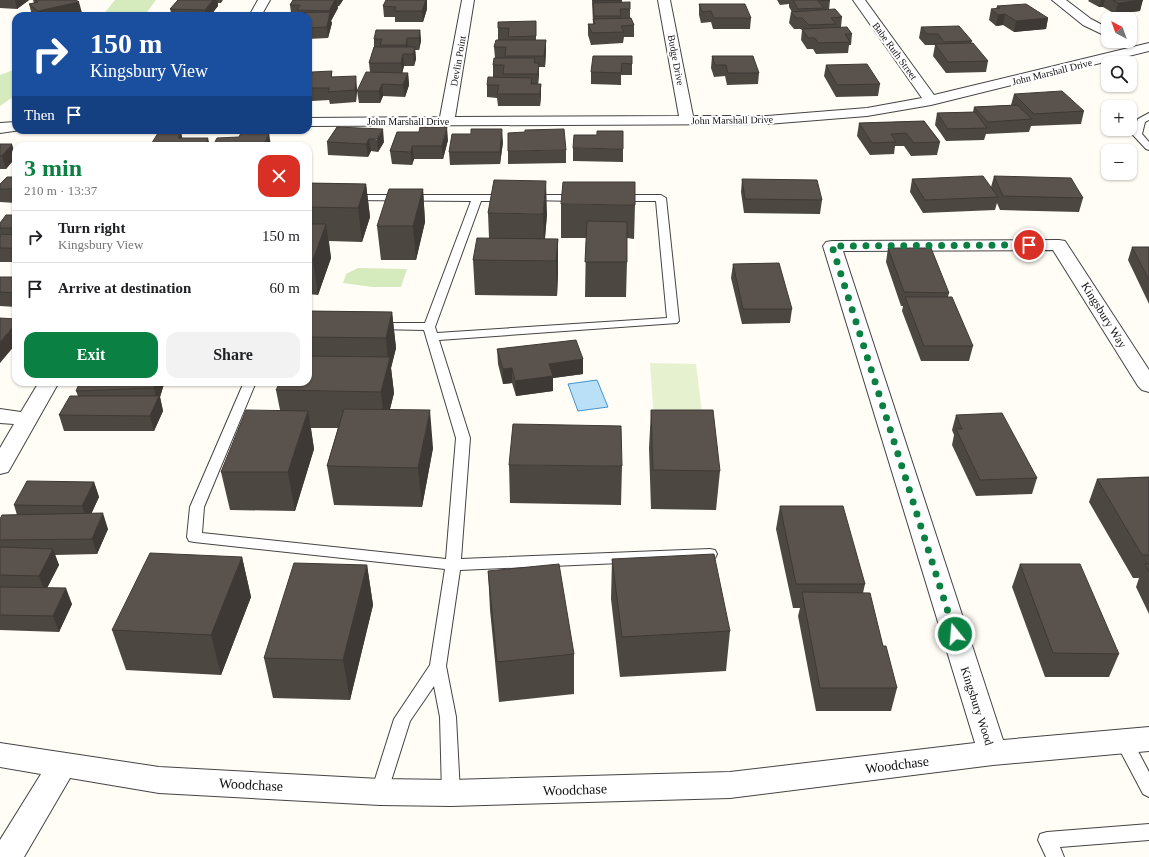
<!DOCTYPE html>
<html lang="en">
<head>
<meta charset="utf-8">
<style>
  :root { --surface:#fff; --page:#f2f2f2; --text:#202124; --muted:#757577; --line:#e0e0e0; --accent:#0b8043 }
  body { margin:0; font-family:Georgia,serif; background:var(--page); color:var(--text); height:100vh; display:flex; flex-direction:column; font-size:15px; white-space:nowrap }
  * { box-sizing:border-box; margin:0 }
  p { font-size:13px; color:var(--muted) }
  .icon { flex:none; width:22px; height:22px; fill:none; stroke:currentColor; stroke-width:2; stroke-linecap:round; stroke-linejoin:round }
  .map { position:relative; flex:1; overflow:hidden }
  .drawer { position:absolute; left:12px; top:142px; width:300px; height:244px; display:flex; flex-direction:column; background:var(--surface); border-radius:12px; box-shadow:0 1px 3px #0004 }
  .drawer>* { flex:none }
  .hud { position:absolute; left:12px; top:12px; width:300px; height:122px; border-radius:12px; box-shadow:0 1px 3px #0004; background:#1a4fa0; color:#fff; overflow:hidden }
  .needle { width:26px; rotate:319deg }
  .tools { position:absolute; left:1101px; top:12px; display:grid; gap:8px }
  .tools a { display:grid; place-items:center; width:36px; height:36px; border-radius:8px; background:var(--surface); box-shadow:0 1px 3px #0004; font-size:20px }
  .pin { position:absolute; display:grid; place-items:center; width:34px; height:34px; color:#fff; margin:-17px; border:2px solid #fff; border-radius:50%; box-shadow:0 1px 4px #0007 }
  .me { position:absolute; width:44px; margin:-22px; rotate:343deg; stroke-linejoin:round; filter:drop-shadow(0 0 3px #0008) }
  .turn { display:flex; align-items:center; gap:14px; height:84px; padding:0 12px; font-size:18px }
  .turn .icon { width:52px; height:52px; stroke-width:2.5 }
  .turn b { display:block; font-size:28px; line-height:34px }
  .then { display:flex; align-items:center; height:38px; padding:0 12px; background:#0003; gap:8px; font-size:15px }
  .round { display:grid; place-items:center; flex:none; width:42px; height:42px; border-radius:12px; background:var(--page) }
  .overview { display:flex; align-items:center; justify-content:space-between; height:68px; padding:0 12px }
  h1 { font-size:24px; font-weight:600; line-height:30px; color:var(--accent) }
  .primary-button { display:flex; gap:8px; margin-top:auto; padding:8px 12px }
  .primary-button a { flex:1; height:46px; border-radius:12px; background:var(--accent); color:#fff; font-size:16px; font-weight:600; line-height:46px; text-align:center }
  .primary-button a+a { background:var(--page); color:var(--text) }
  ul { padding:0; list-style:none }
  li { display:flex; align-items:center; gap:12px; height:52px; padding:0 12px; border-top:1px solid var(--line) }
  li div { flex:1 }
  li b { display:block; font-size:15px }
  li em { font-style:normal }
  .map>svg:first-child { display:block }
</style>
</head>
<body>
<div class="map">
<svg width="1149" height="857" viewBox="0 0 1149 857">
  <rect width="100%" height="100%" fill="#fffdf5"/>
  <!-- green -->
  <path fill="#d5ebbd" d="M115 0H156L144 16H102Z
    M16 69V95L0 106V75Z
    M358 268 407 269 401 287H372L343 283 346 274Z"/>
  <!-- pitch -->
  <path fill="#e6f2cf" d="M650 363 696 364 703 421H654Z"/>
  <!-- water -->
  <path fill="#b9e0f7" stroke="#3f96cf" d="M597 380 608 407 578 411 568 384Z"/>
  <g fill="none" stroke-linecap="round" stroke-linejoin="round">
    <defs>
      <path id="lane" d="M1149 113V120L1145 122 1142 134 1149 142V150L1146 149 1132 134 1138 119Z
        M350 195H508L513 198 508 201H481L435 327 437 333 667 318 656 201H618L613 198 618 195H661L666 198 679 321 677 323 439 340 470 438 461 559 710 549 715 550 717 554 715 558 710 559 460 570 446 666 456 717 460 793 457 798 451 801 445 798 442 793 440 717 434 686 410 721 386 797 380 800 374 797 371 792 394 719 430 665 445 569 194 542 189 541 187 537 190 507 244 382H256L204 507 202 533 446 559 456 438 424 330 376 329 372 328 370 326 372 324 376 323H425L471 201 347 200 345 198Z
        M530 195H578L583 198 578 201 527 200 525 198Z
        M1124 734 1130 736 1149 772V797L1143 794 1115 741 1118 736Z
        M1149 824V840L1060 847 1064 857H1046L1038 840 1040 834 1047 832Z"/>
      <path id="street" d="M258 0H270L261 16H249Z
        M462 0H474L455 117 679 116 658 0H670L693 116H767L867 108 922 98 853 0H865L934 95 1149 43V51L931 105 867 116 767 124 308 126V118L440 117Z
        M1052 0H1066L1091 19 1108 28V37L1083 25Z
        M16 122V130H21L0 133V123Z
        M1059 240 1065 241 1149 370V392L1142 390 1138 386 1053 250 843 251 1003 740 1149 727V751L993 765 730 798 451 806 380 805 159 793 70 778 24 857H0V840L41 774 0 767V743L159 767 380 779 451 780 730 772 975 743 823 246 826 242 832 241Z
        M39 382H59L11 467 8 472 0 474V448L14 424 0 423V409L21 412Z"/>
    </defs>
    <!-- lane casing -->
    <use href="#lane" stroke="#444" stroke-width="2"/>
    <!-- street casing -->
    <use href="#street" stroke="#444" stroke-width="2"/>
    <!-- lane -->
    <use href="#lane" fill="#fff" fill-rule="evenodd"/>
    <!-- street -->
    <use href="#street" fill="#fff" fill-rule="evenodd"/>
  </g>
  <!-- wall -->
  <path fill="#4d4742" d="M0 0H29L17 9 0 8Z
    M33 0H76L82 13 69 16H33L32 15 29 4 34 3Z
    M178 0H223L221 3H218V6L210 16H172L170 9Z
    M293 0H343L339 6H337L338 8 331 21 332 23 328 38 308 39V16L291 13 290 5Z
    M386 0H427V9L423 22H395V17H384L383 6Z
    M592 0H622V2L630 9V18L634 25V37H624L623 43 591 45 588 35V24H593Z
    M777 0H830L829 10 842 17 841 27 852 34 851 45H849L848 53 816 54 813 49H807L801 40 802 30 801 29H794L789 23 791 12H792L789 7V4L780 5Z
    M1089 0H1142L1140 11 1115 14 1103 7H1099L1088 1Z
    M699 4 751 18 750 29H713L711 22 701 23 699 15Z
    M997 6 1048 18 1046 29 1014 32 1003 25 996 26 989 20 991 9H996Z
    M536 21V40H546V51L545 67H539L538 84H541V96L540 106H498L497 98 487 97V85L493 77V65L495 58 494 47 498 40V28Z
    M921 27 972 41 971 43 988 61 986 72 946 73 933 56 935 45H925L919 38Z
    M420 30 421 41 419 50H415L416 59 414 66H404L402 73H408L409 85 405 97 383 96 380 103H359L357 91 356 102 330 104 329 100 312 101 310 88 332 71V77L357 88V91L370 72 369 63 374 47V39Z
    M632 56V75H621V85L591 84V72Z
    M712 56 759 73 758 84 727 85 725 76 714 77 711 68Z
    M826 65 880 84 878 96 836 97 824 76Z
    M1014 94 1084 111 1081 124 1031 126 1029 132 986 134 984 140 946 141 935 125 937 113 973 112 974 107 1011 105Z
    M924 121 940 142 937 155 911 156 904 146H895L894 154 870 155 857 136 859 123Z
    M337 127 384 142 378 152 371 151 368 157 328 155 327 142Z
    M397 132 448 140 443 159H414L412 165 392 164 390 151Z
    M503 142 500 164 450 165 449 152Z
    M0 144 16 157 6 169H0Z
    M573 148 623 149V162L573 161Z
    M566 150V163L508 164V151Z
    M994 176 1083 198 1079 212 1000 210 997 203 995 210 923 213 910 192 912 179 991 187Z
    M16 177V203L0 202V184Z
    M742 179 822 200 820 214 744 213 741 192Z
    M308 183 366 184 370 217 362 242 329 241 331 258 318 295 308 294Z
    M423 189 425 222 416 260H381L377 226Z
    M561 204 635 205 634 239 627 238V262L626 297H585L586 238H561Z
    M488 213 547 214 545 239H558V273L557 296 475 295 473 260 489 238Z
    M16 215V262H0V223Z
    M1132 247H1149V304L1128 260Z
    M888 248 949 293 948 297 973 346 969 361H921L902 311 903 306H901L886 262Z
    M733 264 792 309 790 323 742 324 731 278Z
    M0 277H16V307L0 306Z
    M308 311 392 312 396 348 391 368 394 393 390 409 433 448 422 507 334 505 327 466 338 428H311L314 449 295 511 230 510 221 472 280 410 276 390 308 382Z
    M497 349 583 359V374L553 378V391L516 396 512 383 503 384 498 364Z
    M80 382H164V384L160 397 163 411 154 431H64L59 415 78 396 76 391Z
    M651 410 720 471 716 510 651 509 649 448Z
    M956 415 1037 478 1032 494 976 496 952 445 954 435 952 430Z
    M509 465 622 466 621 505 510 503Z
    M1149 477V614L1136 587 1139 578H1133L1089 502 1097 479Z
    M94 482 99 497 91 514 108 529 97 554 55 555 59 565 47 588 72 604 59 632 0 630V519L17 515 14 505Z
    M780 506 865 584 863 593 883 646 897 688 891 711H816L798 616 800 608H793L776 529Z
    M242 557 251 597 221 675 126 670 112 630Z
    M612 559 730 631 726 671 620 677 611 599Z
    M1020 564 1119 654 1109 677H1045L1012 587Z
    M367 565 373 605 350 700 273 698 264 658Z
    M488 571 574 654V694L499 702 490 610Z"/>
  <!-- shaded-wall -->
  <path fill="#3f3936" d="M15 0H29L17 9Z
    M213 0H217L218 6 210 16H206L205 10Z
    M335 0H337L338 8 331 21 332 23 328 38 327 27 330 14 329 11Z
    M338 0H343L339 6Z
    M426 0H427V9L423 22 422 11Z
    M1101 0H1105L1103 7H1099Z
    M1143 0 1140 11 1115 14 1118 3Z
    M79 2 82 13 69 16H39L38 11Z
    M1005 14 1003 25 996 26 998 15Z
    M1048 18 1046 29 1014 32 1016 21Z
    M420 30 421 41 419 50V38Z
    M407 38 408 50 407 54 406 45Z
    M546 40V51L545 67 544 56Z
    M415 47 416 59 414 66 413 54Z
    M403 54 404 66 402 74 401 63Z
    M539 63V75L538 86V74Z
    M408 73 409 85 405 97 403 85Z
    M356 76 357 88 356 102 355 90Z
    M382 84 383 96 380 103 379 91Z
    M541 84V96L540 106V94Z
    M447 127 448 140 443 159 442 146Z
    M383 129 384 142 378 152 377 139Z
    M502 129 503 142 500 164V152Z
    M181 132 184 145 178 138Z
    M269 133 271 146H263Z
    M208 138 210 146H204Z
    M369 139 371 151 368 157 366 144Z
    M12 144 16 157 6 169 2 156Z
    M412 146 414 159 412 165 411 152Z
    M546 181 547 214 544 248 543 214Z
    M366 184 370 217 362 242 358 208Z
    M423 189 425 222 416 260 413 226Z
    M326 224 331 258 318 295 313 260Z
    M558 239V273L557 296 556 261Z
    M392 312 396 348 391 368 394 393 385 429 381 392 388 363 386 338Z
    M16 323V344L0 363V342Z
    M583 359V374L553 378V391L516 396 515 381 549 364Z
    M512 368V383L503 384V369Z
    M156 382H164V384L160 397 163 411 154 431 150 416 157 401 154 388Z
    M430 410 433 448 422 507 418 468Z
    M308 411 314 449 295 511 288 472Z
    M94 482 99 497 88 521 82 506Z
    M103 513 108 529 97 554 92 539Z
    M53 549 59 565 45 592 39 576Z
    M242 557 251 597 221 675 211 635Z
    M367 565 373 605 350 700 343 660Z
    M66 588 72 604 59 632 53 616Z"/>
  <!-- building -->
  <path fill="#5a524d" stroke="#3f3936" d="M35 0H76L79 2 38 11 29 4 38 2Z
    M178 0H213L205 10 170 9Z
    M293 0H335L329 11 297 10 300 5H290Z
    M386 0H426L422 11H394L396 7 383 6Z
    M593 0H622L593 1Z
    M793 0H830L818 1 824 8 798 9Z
    M1113 0H1143L1118 3Z
    M630 2V9H620L621 16H594L593 3Z
    M699 4H745L751 18H714L711 11 702 12Z
    M1026 4 1048 18 1016 21 1005 14 998 15 991 9 1000 8 997 6Z
    M835 9 842 17 831 18 836 24 809 25 802 18H796L791 12Z
    M330 12 327 27 308 28V16H284L285 13Z
    M631 18 634 25 621 26 624 32 592 33 588 24H595L593 19Z
    M536 21V36L508 37 509 28H498V22Z
    M959 26 972 41 944 42 938 34H927L921 27Z
    M847 27 852 34H845L850 42 818 43 815 38H808L802 29Z
    M376 30H420L419 38H407L406 45H380L382 39H374Z
    M496 40H546L544 56H505L506 47H494Z
    M973 43 988 61 948 62 935 44Z
    M374 47H415L413 54H403L401 63H369Z
    M593 56H632V64L622 63 621 73 591 72Z
    M712 56H753L759 73H728L726 65H715Z
    M494 58H535L534 63H539L538 74H503L504 65H493Z
    M867 64 880 84 837 85 826 65Z
    M332 71 331 77 356 76 355 90 328 92 329 88H310L312 72Z
    M366 72 408 73 403 85 382 84 379 91H357Z
    M488 77 532 78 531 84H541L540 94H497L499 85H487Z
    M1062 91 1084 111 1034 114 1014 94Z
    M1017 105 1032 119 988 122 974 107Z
    M975 112 987 128 948 129 937 113Z
    M924 121 940 142 914 143 906 133 891 134 896 142 872 143 859 123Z
    M337 127 383 129 377 139H369L366 144 327 142Z
    M420 127H447L442 146H412L411 152 390 151 397 132H419Z
    M471 129H502L500 152H449L452 134H471Z
    M564 129 566 150 508 151V133L525 132V130Z
    M597 131H623V149L573 148 574 135H597Z
    M181 132 178 138H208L204 146H150L158 133Z
    M241 133H269L263 146H213L217 138 239 137Z
    M0 144H12L2 156H0Z
    M983 176 998 197 925 200 912 179Z
    M994 176 1071 178 1083 198 1003 196Z
    M7 177H16V189H0V184Z
    M742 179 817 180 822 200 745 199Z
    M494 180 546 181 543 214 488 213Z
    M563 182H635V205L561 204Z
    M308 183 366 184 358 208 308 207Z
    M389 189H423L413 226H377Z
    M6 215H16V228H0V223Z
    M587 221 627 222V262H585Z
    M308 224H326L313 260H308Z
    M2 234 16 235V248H0V236Z
    M477 238 558 239 556 261 473 260Z
    M1132 247H1149V280Z
    M888 248H931L949 293 904 292Z
    M779 263 792 309H743L733 264Z
    M0 277H16V293L0 292Z
    M905 297H952L973 346H924Z
    M308 311 392 312 386 338 308 337Z
    M0 318 16 319V323L0 342Z
    M576 340 583 359 549 364 553 376 515 381 512 368 503 369 497 349Z
    M308 356 390 357 381 392 276 390 280 382H308Z
    M80 382H156L154 388 76 391Z
    M70 396H159L150 416 59 415Z
    M344 409 430 410 418 468 327 466Z
    M246 410 308 411 288 472H221Z
    M651 410H713L720 471 653 470Z
    M1002 413 1037 478 980 480 956 429H962L956 415Z
    M513 424 621 426 622 466 509 465Z
    M1149 477V555H1142L1097 479Z
    M27 481 94 482 82 506 14 505Z
    M780 506H843L865 584H796Z
    M103 513 92 539 0 540V519L2 515Z
    M0 547 53 549 39 576 0 575Z
    M150 553 242 557 211 635 112 630Z
    M714 554 730 631 622 637 612 559Z
    M294 563 367 565 343 660 264 658Z
    M559 564 574 654 497 662 488 571Z
    M1020 564H1080L1119 654 1053 653Z
    M1145 564H1149V572Z
    M0 587 66 588 53 616 0 615Z
    M802 592 870 593 883 646H886L897 688H820Z"/>
  <g fill="none" stroke-linecap="round" stroke-linejoin="round">
    <!-- route -->
    <path stroke="#0b8043" stroke-width="7" stroke-dasharray="0 12.6" d="M955 634 832 246 1029 245"/>
  </g>
  <g text-anchor="middle" dominant-baseline="central" stroke-width="4" stroke-linejoin="round" paint-order="stroke">
    <!-- far-street labels -->
    <g font-size="10" fill="#111" stroke="#fff">
      <text transform="translate(895 51) rotate(54)">Babe Ruth Street</text>
      <text transform="translate(676 60) rotate(79)">Budge Drive</text>
      <text transform="translate(458 61) rotate(-80)">Devlin Point</text>
      <text transform="translate(1052 72) rotate(-14)">John Marshall Drive</text>
      <text transform="translate(732 120) rotate(-1)">John Marshall Drive</text>
      <text x="408" y="121">John Marshall Drive</text>
    </g>
    <!-- street labels -->
    <g font-size="12" fill="#111" stroke="#fff">
      <text transform="translate(1104 315) rotate(58)">Kingsbury Way</text>
      <text transform="translate(977 706) rotate(72)">Kingsbury Wood</text>
    </g>
    <!-- near-street labels -->
    <g font-size="14" fill="#111" stroke="#fff">
      <text transform="translate(897 765) rotate(-7)">Woodchase</text>
      <text transform="translate(251 785) rotate(3)">Woodchase</text>
      <text transform="translate(575 790) rotate(-2)">Woodchase</text>
    </g>
  </g>
</svg>
<div class="tools">
<a><svg class="needle" viewBox="-14 -14 28 28"><path d="M0-13l5 13h-10z" fill="#e53935"/><path d="M0 13l5-13h-10z" fill="#757577"/></svg></a>
<a><svg class="icon" aria-label="search" viewBox="0 0 24 24"><circle cx="10" cy="10" r="6"/><path d="M15 15l6 6"/></svg></a>
<a>+</a>
<a>−</a>
</div>
<div class="pin" style="left:1029px;top:245px;background:#d93025"><svg class="icon" aria-label="arrive" viewBox="0 0 24 24"><path d="M6 21V4h12l-3 4 3 4H6"/></svg></div>
<svg class="me" style="left:955px;top:634px" viewBox="-20 -20 40 40"><circle r="17" fill="#0b8043" stroke="#fff" stroke-width="3"/><path d="M0-11L8 9 0 5-8 9z" fill="#fff"/></svg>
<div class="hud">
<div class="turn"><svg class="icon" aria-label="right" viewBox="0 0 24 24"><path d="M7 20v-9h11M14 6l5 5-5 5"/></svg><div><b>150 m</b>Kingsbury View</div></div>
<div class="then">Then<svg class="icon" aria-label="arrive" viewBox="0 0 24 24"><path d="M6 21V4h12l-3 4 3 4H6"/></svg></div>
</div>
<section class="drawer">
<div class="overview"><div><h1>3 min</h1><p>210 m · 13:37</p></div><a class="round" style="background:#d93025;color:#fff"><svg class="icon" aria-label="close" viewBox="0 0 24 24"><path d="M6 6l12 12M18 6L6 18"/></svg></a></div>
<ul>
<li><svg class="icon" aria-label="right" viewBox="0 0 24 24"><path d="M7 20v-9h11M14 6l5 5-5 5"/></svg><div><b>Turn right</b><p>Kingsbury View</p></div><em>150 m</em></li>
<li><svg class="icon" aria-label="arrive" viewBox="0 0 24 24"><path d="M6 21V4h12l-3 4 3 4H6"/></svg><div><b>Arrive at destination</b></div><em>60 m</em></li>
</ul>
<div class="primary-button"><a>Exit</a><a>Share</a></div>
</section>
</div>
</body>
</html>
